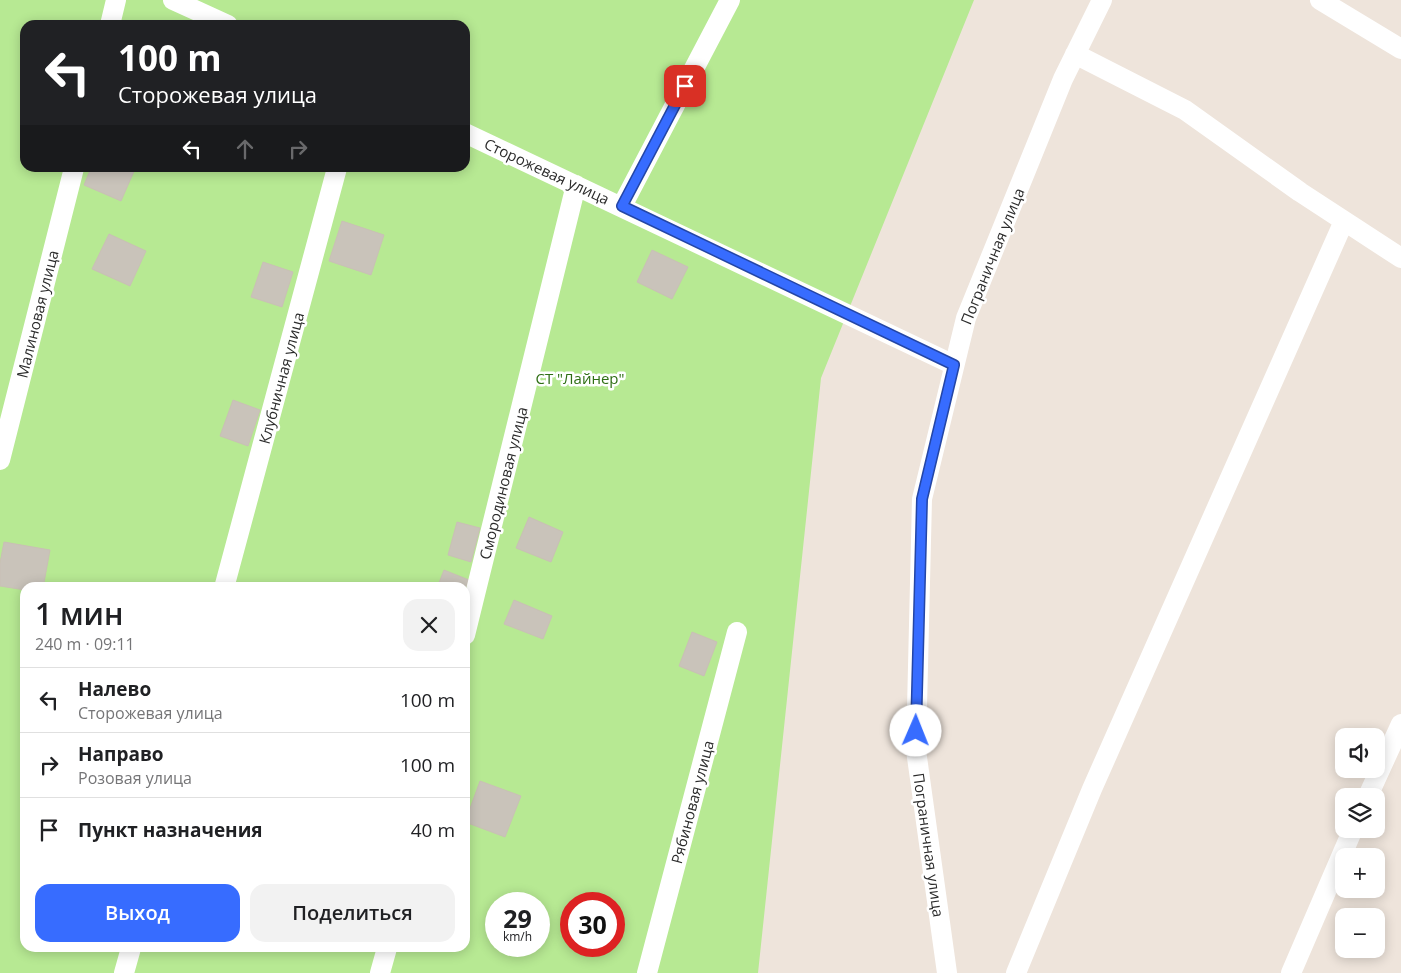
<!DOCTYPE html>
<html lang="ru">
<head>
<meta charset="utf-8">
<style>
  :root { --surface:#fff; --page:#f2f2f2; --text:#202124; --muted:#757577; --line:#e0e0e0; --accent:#376cff }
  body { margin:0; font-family:"Open Sans",sans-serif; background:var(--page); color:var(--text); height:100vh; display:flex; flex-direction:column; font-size:19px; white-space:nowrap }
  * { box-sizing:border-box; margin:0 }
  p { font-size:16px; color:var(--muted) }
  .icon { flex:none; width:28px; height:28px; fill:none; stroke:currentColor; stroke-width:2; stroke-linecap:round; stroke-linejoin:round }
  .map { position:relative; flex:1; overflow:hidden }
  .sheet { position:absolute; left:20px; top:582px; width:450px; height:370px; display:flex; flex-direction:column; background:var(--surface); border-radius:15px; box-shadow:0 2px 12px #0003 }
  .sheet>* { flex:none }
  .banner { position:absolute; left:20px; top:20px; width:450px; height:152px; border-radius:15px; box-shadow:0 2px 12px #0003; background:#202124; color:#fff; overflow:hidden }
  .tools { position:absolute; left:1335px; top:728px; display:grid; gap:10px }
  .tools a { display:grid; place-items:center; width:50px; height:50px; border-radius:10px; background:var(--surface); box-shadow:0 2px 12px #0003; font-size:25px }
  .speed { position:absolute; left:485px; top:892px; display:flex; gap:10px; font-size:25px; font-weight:700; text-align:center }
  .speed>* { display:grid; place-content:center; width:65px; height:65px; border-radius:50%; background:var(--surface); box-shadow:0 2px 12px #0003; line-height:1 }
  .speed small { font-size:12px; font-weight:400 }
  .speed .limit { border:8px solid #d22; background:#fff; color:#111 }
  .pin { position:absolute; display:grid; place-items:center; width:42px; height:42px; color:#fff; margin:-21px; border-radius:10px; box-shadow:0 2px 8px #0006 }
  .me { position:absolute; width:55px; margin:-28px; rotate:1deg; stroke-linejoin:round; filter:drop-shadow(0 0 4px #0008) }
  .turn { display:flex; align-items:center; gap:18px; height:105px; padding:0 15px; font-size:22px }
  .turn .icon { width:65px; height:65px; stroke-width:2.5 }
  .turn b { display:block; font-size:35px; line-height:42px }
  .lanes { display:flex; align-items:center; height:48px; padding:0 15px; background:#0003; justify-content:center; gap:25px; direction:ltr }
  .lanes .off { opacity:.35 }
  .round { display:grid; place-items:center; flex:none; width:52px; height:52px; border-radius:15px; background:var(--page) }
  .overview { display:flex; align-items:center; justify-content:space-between; height:85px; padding:0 15px }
  h1 { font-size:30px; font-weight:600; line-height:38px }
  .cta { display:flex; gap:10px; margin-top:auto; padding:10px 15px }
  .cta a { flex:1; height:58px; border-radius:15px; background:var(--accent); color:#fff; font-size:20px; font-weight:600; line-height:58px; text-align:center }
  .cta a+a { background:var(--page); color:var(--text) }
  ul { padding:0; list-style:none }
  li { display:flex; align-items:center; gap:15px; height:65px; padding:0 15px; border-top:1px solid var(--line) }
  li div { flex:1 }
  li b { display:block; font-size:19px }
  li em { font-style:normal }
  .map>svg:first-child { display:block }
</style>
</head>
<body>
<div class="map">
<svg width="1401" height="973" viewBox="0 0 1401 973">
  <rect width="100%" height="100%" fill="#eee4db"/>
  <!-- green -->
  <path fill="#b7e993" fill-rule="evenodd" d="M0 0H974L821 378 758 973H0ZM25 25H465V168H25ZM25 588H465V948H25ZM496 904H539V946H496ZM571 904H614V946H571Z"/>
  <!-- building -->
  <path fill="#c9c3ba" stroke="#c9c0b5" d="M91 168H131L135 169 121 201 84 185Z
    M342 221 384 235 371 275 329 261Z
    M109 234 146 251 130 286 92 269Z
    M652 250 688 267 672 299 637 282Z
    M263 262 293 272 282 307 251 297Z
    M233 400 260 410 248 446 220 436Z
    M529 517 563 532 551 562 516 548Z
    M457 522 480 528 471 562 448 555Z
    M4 542 50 550 43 588H25V590L0 586V563Z
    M444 570 469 580 465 589V588H437Z
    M514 600 552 616 543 639 504 624Z
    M692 632 717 642 704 676 679 666Z
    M480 781 521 796 505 837 465 822Z"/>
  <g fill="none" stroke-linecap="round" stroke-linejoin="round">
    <!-- street -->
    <path stroke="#fff" stroke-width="20" d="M173 0 228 25
      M1320 0 1401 49
      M110 25 116 0
      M1075 54 1185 110 1300 192 1401 258
      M465 133 954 365
      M622 206 730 0
      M0 460 74 168
      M224 588 337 168
      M465 635 576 185
      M1368 796 1401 724
      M124 973 131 948
      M380 973 387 948
      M647 973 737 632
      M947 973 916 750 922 499 966 318 1063 79 1102 0
      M1016 973 1092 789 1344 221
      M1291 973 1353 829"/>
  </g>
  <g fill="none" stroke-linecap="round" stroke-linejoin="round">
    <defs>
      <path id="route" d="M685 86 622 206 954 365 922 499 916 731"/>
    </defs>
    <!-- route casing -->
    <use href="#route" stroke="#2446a6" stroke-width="12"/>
    <!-- route -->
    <use href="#route" stroke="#376cff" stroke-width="9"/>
  </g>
  <g text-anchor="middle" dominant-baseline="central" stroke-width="5" stroke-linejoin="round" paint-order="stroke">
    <!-- street labels -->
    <g font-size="15" fill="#2b2b2b" stroke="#fff">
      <text transform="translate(547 171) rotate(25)">Сторожевая улица</text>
      <text transform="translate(992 256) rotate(-68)">Пограничная улица</text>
      <text transform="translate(37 314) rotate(-76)">Малиновая улица</text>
      <text transform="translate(281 378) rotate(-75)">Клубничная улица</text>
      <text transform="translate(503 483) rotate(-76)">Смородиновая улица</text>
      <text transform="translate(692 802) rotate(-75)">Рябиновая улица</text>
      <text transform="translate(929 845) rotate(82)">Пограничная улица</text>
    </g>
    <!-- park labels -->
    <g font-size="15" fill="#2e6e14" stroke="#fff">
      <text x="580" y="378">СТ "Лайнер"</text>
    </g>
  </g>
</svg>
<div class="tools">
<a><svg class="icon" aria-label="sound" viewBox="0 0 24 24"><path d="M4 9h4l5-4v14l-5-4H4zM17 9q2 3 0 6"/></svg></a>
<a><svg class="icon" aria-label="layers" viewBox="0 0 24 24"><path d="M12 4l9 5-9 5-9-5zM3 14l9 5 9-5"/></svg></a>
<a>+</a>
<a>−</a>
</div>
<div class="speed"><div>29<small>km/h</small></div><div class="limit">30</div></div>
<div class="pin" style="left:685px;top:86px;background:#d93025"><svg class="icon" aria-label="arrive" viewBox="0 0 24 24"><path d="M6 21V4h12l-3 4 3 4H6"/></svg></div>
<svg class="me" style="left:916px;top:731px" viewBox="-20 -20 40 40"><circle r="19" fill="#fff"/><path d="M0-13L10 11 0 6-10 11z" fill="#376cff"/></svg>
<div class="banner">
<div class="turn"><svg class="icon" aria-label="left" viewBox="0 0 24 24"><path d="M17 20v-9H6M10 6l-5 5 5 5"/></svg><div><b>100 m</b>Сторожевая улица</div></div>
<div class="lanes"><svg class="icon" aria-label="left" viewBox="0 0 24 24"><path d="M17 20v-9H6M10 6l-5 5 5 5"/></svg><svg class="icon off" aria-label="ahead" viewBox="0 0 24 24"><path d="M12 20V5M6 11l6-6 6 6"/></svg><svg class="icon off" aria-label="right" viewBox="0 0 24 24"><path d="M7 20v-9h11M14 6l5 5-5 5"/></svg></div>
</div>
<section class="sheet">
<div class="overview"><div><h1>1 мин</h1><p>240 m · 09:11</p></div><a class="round"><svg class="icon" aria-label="close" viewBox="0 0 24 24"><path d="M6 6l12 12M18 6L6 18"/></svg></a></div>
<ul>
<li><svg class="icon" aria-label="left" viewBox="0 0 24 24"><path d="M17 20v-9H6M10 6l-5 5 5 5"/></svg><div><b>Налево</b><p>Сторожевая улица</p></div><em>100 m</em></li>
<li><svg class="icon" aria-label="right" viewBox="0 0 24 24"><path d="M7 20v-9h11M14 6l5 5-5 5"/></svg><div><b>Направо</b><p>Розовая улица</p></div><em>100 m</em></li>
<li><svg class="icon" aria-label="arrive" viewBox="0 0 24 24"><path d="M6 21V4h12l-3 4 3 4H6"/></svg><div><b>Пункт назначения</b></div><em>40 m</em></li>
</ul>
<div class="cta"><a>Выход</a><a>Поделиться</a></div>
</section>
</div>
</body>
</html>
